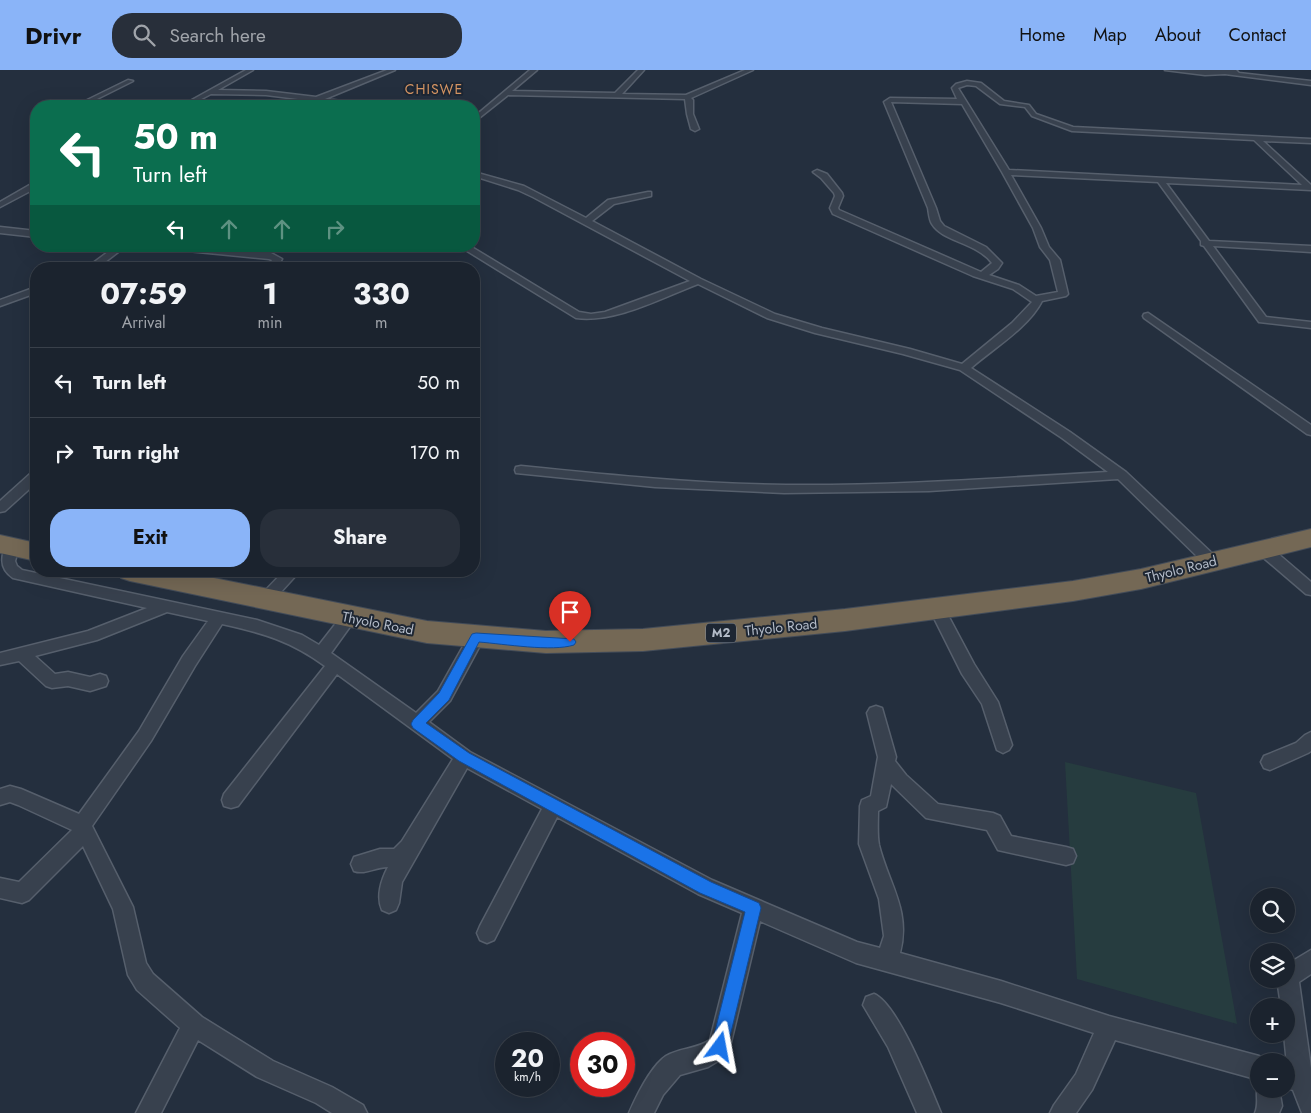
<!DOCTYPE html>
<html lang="en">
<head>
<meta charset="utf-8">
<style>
  :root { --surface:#1b232e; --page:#282f3a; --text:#f1f3f6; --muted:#a0a4aa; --line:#39404a; --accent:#8ab4f8 }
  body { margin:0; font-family:Jost,sans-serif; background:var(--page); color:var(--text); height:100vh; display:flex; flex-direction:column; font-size:19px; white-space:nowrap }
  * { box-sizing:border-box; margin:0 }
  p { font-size:16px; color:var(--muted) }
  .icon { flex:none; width:28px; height:28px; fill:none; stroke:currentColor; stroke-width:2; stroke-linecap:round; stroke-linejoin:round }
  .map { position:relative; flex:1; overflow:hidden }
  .details { position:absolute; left:30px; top:192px; width:450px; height:315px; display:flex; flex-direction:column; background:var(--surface); border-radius:20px; box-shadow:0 5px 20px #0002,0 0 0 1px var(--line) }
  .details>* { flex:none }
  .banner { position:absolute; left:30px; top:30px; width:450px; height:152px; border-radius:20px; box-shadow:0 5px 20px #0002,0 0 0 1px var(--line); background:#0b6e4f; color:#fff; overflow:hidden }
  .fabs { position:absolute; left:1250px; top:818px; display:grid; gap:10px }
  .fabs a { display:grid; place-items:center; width:45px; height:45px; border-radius:50%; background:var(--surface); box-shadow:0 5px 20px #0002,0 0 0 1px var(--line); font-size:25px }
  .speed { position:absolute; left:495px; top:962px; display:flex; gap:10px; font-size:25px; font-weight:700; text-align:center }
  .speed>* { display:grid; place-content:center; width:65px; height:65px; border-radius:50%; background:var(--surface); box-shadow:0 5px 20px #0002,0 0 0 1px var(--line); line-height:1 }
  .speed small { font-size:12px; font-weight:400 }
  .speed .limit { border:8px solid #d22; background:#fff; color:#111 }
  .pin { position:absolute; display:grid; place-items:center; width:42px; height:42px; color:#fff; margin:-51px -21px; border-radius:50% 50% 50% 0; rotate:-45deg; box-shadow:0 0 5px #0007 }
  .pin .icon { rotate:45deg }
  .me { position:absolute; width:55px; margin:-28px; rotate:13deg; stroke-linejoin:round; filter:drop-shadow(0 0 4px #0008) }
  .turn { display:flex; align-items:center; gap:18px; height:105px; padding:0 20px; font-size:22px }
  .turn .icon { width:65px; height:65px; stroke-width:2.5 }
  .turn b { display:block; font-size:35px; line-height:42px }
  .lanes { display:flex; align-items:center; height:48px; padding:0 20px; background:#0003; justify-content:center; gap:25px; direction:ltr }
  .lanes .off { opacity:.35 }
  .eta { display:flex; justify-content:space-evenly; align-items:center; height:85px; text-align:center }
  .eta b { font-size:30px; font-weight:700; line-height:35px }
  .primary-button { display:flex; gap:10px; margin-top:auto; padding:10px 20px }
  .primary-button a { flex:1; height:58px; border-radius:20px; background:var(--accent); color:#111; font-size:20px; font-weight:700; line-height:58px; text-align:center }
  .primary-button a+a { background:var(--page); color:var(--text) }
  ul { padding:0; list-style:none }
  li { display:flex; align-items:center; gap:15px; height:70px; padding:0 20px; border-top:1px solid var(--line) }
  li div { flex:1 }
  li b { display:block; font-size:19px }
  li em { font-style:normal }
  header { display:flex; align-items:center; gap:30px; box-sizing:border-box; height:70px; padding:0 25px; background:var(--accent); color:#111 }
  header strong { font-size:24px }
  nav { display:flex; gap:28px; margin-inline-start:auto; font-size:18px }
  .search { width:350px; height:45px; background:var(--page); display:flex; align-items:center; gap:12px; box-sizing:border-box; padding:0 18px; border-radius:20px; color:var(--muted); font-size:19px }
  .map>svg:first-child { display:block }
</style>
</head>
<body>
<header>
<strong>Drivr</strong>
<div class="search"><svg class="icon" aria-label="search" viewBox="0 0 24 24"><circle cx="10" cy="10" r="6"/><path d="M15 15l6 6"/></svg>Search here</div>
<nav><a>Home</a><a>Map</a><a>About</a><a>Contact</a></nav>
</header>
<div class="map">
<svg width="1311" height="1043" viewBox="0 0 1311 1043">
  <rect width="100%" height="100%" fill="#242f3e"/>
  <!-- green -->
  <path fill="#263c3f" d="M1065 692 1196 723 1237 954 1077 909Z"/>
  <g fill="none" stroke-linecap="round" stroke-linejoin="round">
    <defs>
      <path id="street" d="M246 0H253L218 20 266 21 316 27 387 0H395L325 29 368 34 371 36H354L266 25 211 24 188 36H181Z
        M530 0H537L512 21 615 23 638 0H644L622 24 686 25 745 0H753L691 28 693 30V44L699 59 695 61 691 59 687 44 685 29 508 25 474 52V47Z
        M1165 0H1236L1239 3 1311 11V15L1225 4 1205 5Z
        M128 10 133 11 83 36H75Z
        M967 11 981 13 1004 31 1029 35 1036 44 1073 57 1311 69V73L1263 71 1311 115V120L1166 113 1209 171 1311 176V182L1213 176 1266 247 1311 252V258L1259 252 1204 176 1201 175V171L1158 112 1011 105 1041 158 1049 177 1060 190 1068 224 1066 226 1042 231C1029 257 993 279 971 298L1070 362 1126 402 1217 488 1219 492 1217 496H1207L1118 409 929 421 784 423 655 417 516 403 515 400 516 397 521 396C609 405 697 414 786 415 893 416 1001 408 1108 402L1062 368 960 300 903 284 815 263 767 248 698 214C661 228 616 253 576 248L459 176H470L579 242 591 244 605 242 690 211 533 127 518 120 474 106V102L524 116 586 148 608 130 648 122H651V126L614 134 592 151 701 209 775 244 822 258 910 279 962 294 1012 253 1032 232 1013 219 973 206 833 144 830 138 835 126 834 123 821 108 813 102 817 100 827 104 842 123 843 126 838 138 839 140 981 202 992 193C976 172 943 172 932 154 929 149 929 143 928 138L884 32 890 28 957 29 952 18 956 14ZM967 15 976 16 1000 34 1025 37 1032 46 1072 61 1254 70 1302 115 1009 100 958 18ZM891 32 962 34 1002 102 1033 158 1040 177 1050 190 1058 222 1036 226 1019 215 989 205 998 199 1002 193 986 177 944 156 940 151 936 138Z
        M33 113H36V118L0 137V132Z
        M0 157 36 161V167L0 163Z
        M116 176H126L96 199H85Z
        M163 176H198L271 183 282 189 276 199H266L272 190 269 189 167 179Z
        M36 217V223L0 236V230Z
        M1148 243 1311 355V365L1307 364 1144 248 1143 246 1144 244Z
        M36 402V413L5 441 0 442V431L31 403Z
        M12 472 17 474 19 477 15 491 17 496 22 500 257 550 302 565 319 575 344 543 349 541 354 543 357 547 354 551 331 583 416 643 438 621 470 564 476 562 482 564 484 568 450 631 429 652 470 682 712 810 857 872 880 878 884 866 879 829 859 774 860 736 862 730 871 726 878 687 867 643 870 638 876 636 882 638 896 687 895 691 906 705 938 734 993 743 1000 746 1011 766 1066 777 1073 779 1076 786 1073 793 1066 795 998 780 987 760 926 748 891 714 886 737 878 741C878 751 877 765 879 775 889 815 911 840 900 883L1001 911 1109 946 1259 986 1268 991H1259V1010L1115 970 1092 1020 1076 1043H1050L1054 1035 1076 1004 1094 963 1001 933 856 893 760 851 728 985 708 997 680 1005 663 1025 654 1043H629C636 1027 651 996 666 986 679 978 697 979 710 970L742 843 698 824 557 747 494 870 487 873 480 870 477 863 480 856 542 739 467 698 402 812 399 833 396 840 389 843 382 840C376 827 381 810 388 797 376 797 365 805 354 801L351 794 354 787 380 779H394L402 771 453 689 337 604 238 736 231 738 224 736 222 730 224 724 325 596C291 571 263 563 222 554L195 596 151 671 92 756 133 837 146 893 153 904 202 947 273 991 332 1017 363 1035 367 1043H332L316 1033 257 1007 198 970 161 1043H136L180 958 137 920 128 905 113 839 83 776 29 830 22 833 0 828V808L19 812 72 760 18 735 10 732 0 735V719L10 716 21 719 79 744 139 661 183 586 208 551 167 542 97 570 35 586 55 604 68 602 90 607 100 604 106 606 108 611 106 616 90 621 68 616 52 618 46 616 19 591 0 595V583L88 561 147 538 13 508C0 499 0 487 7 474Z
        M1264 475 1269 476 1311 512V525L1306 524 1259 484 1257 480 1259 476Z
        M284 501H300L270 534 265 536 260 534 257 530 260 526Z
        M937 532 942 534 974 594 998 632 1012 675 1009 680 1003 683 997 680 982 634 962 604 929 538 932 534Z
        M1311 662V681L1308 683 1270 700 1264 698 1261 692 1264 686 1296 673 1305 665Z
        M1311 880V904L1299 912 1311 998V1043H1302L1293 1020 1286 1018 1287 995 1284 964H1286V936H1281L1277 909H1286V895Z
        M874 924C898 934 930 1017 941 1043H917L888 977 863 935 866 927Z
        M1259 1011V1019H1279L1282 1036 1279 1043H1255C1260 1032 1254 1022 1259 1011Z"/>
      <path id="highway" d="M1311 459V477L1141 519 1073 531 845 561 643 581 546 583 427 573 130 511 121 508 117 501H179L427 551 546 561 643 559 845 539 1073 511 1141 499Z
        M0 465 36 473V491L0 483Z"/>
    </defs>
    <!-- street casing -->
    <use href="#street" stroke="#565f6c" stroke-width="3"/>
    <!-- highway casing -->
    <use href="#highway" stroke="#434c59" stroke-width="2"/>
    <!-- street -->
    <use href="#street" fill="#38414e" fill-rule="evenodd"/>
    <!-- highway -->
    <use href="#highway" fill="#746855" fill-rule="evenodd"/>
  </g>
  <!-- route -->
  <path fill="#1a73e8" stroke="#114b97" d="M476 563 574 569 576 572 574 575C552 582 504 574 479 572L449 630 426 653 469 683 711 812 759 833 761 838 726 983 720 985 713 983 711 977 745 842 700 823 459 691 413 658 411 654 413 650 439 623 472 564Z"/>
  <g text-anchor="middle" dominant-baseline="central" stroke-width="4" stroke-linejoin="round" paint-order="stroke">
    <!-- shield labels -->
    <rect fill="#1d2633" stroke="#878f9c" stroke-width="1" x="706" y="553.5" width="30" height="19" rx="4"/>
    <g font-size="12" font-weight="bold" fill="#b4bcc9">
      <text x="721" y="563">M2</text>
    </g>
    <!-- far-quarter labels -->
    <g font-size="14" letter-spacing="1" fill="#d59563" stroke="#1d2633">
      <text x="434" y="19">CHISWE</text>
    </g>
    <!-- street labels -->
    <g font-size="14" fill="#b4bcc9" stroke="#1d2633">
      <text transform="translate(1181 499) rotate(-14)">Thyolo Road</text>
      <text transform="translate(378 553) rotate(11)">Thyolo Road</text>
      <text transform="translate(781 557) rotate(-6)">Thyolo Road</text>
    </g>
  </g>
</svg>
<div class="fabs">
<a><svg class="icon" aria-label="search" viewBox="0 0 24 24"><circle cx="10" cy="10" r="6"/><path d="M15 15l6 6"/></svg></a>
<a><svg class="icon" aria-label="layers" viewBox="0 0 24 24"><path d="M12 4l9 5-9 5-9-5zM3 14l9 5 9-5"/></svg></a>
<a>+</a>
<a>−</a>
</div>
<div class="speed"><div>20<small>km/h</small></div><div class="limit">30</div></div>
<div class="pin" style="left:570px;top:572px;background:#d93025"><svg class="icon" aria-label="arrive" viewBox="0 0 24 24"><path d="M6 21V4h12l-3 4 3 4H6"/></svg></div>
<svg class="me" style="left:720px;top:977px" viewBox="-20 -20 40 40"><path d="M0-17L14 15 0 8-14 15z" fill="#1a73e8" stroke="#fff" stroke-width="4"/></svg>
<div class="banner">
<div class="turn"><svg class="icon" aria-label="left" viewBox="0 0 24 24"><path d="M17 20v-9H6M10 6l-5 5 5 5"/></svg><div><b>50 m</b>Turn left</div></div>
<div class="lanes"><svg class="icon" aria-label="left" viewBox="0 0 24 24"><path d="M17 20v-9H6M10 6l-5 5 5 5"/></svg><svg class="icon off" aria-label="ahead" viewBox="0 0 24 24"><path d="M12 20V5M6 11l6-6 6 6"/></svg><svg class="icon off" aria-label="ahead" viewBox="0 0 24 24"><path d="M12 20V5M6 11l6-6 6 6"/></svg><svg class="icon off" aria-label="right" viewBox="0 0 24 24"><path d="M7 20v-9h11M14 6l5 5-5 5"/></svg></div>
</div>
<section class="details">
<div class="eta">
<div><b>07:59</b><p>Arrival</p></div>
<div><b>1</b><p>min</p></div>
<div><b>330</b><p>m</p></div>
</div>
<ul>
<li><svg class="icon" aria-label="left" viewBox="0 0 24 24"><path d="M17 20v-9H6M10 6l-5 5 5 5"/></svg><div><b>Turn left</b></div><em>50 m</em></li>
<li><svg class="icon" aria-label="right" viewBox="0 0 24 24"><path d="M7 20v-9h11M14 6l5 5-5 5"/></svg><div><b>Turn right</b></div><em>170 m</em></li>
</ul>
<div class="primary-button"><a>Exit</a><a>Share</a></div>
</section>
</div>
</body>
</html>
